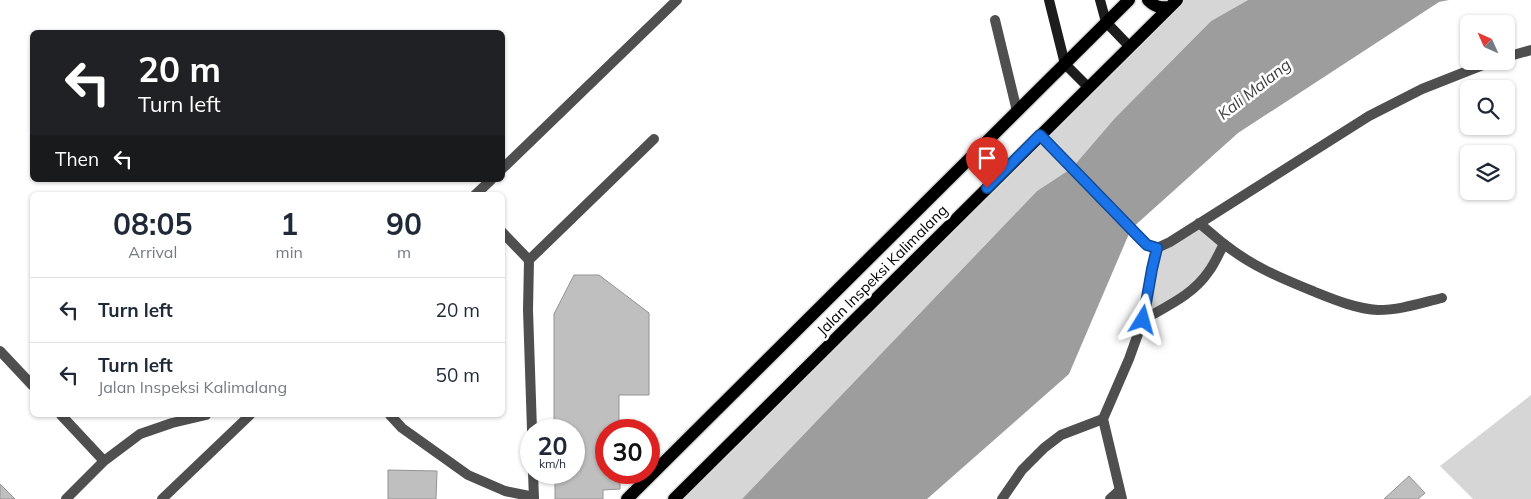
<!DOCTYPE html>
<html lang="en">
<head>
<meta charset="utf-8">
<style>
  :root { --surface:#fff; --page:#f2f2f3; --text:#1f2937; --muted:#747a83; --line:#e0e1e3 }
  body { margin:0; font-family:Mulish,sans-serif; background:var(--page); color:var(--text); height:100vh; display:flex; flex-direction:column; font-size:19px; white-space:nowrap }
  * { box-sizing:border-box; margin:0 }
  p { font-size:16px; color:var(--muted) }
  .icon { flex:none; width:28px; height:28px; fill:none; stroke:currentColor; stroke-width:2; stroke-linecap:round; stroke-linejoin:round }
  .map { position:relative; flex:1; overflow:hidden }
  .side { position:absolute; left:30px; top:192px; width:475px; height:225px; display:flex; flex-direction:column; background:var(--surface); border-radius:8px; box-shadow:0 1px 4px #0004 }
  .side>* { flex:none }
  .banner { position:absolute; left:30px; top:30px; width:475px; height:152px; border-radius:8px; box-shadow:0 1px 4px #0004; background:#202124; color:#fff; overflow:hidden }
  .needle { width:32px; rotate:315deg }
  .tools { position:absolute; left:1460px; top:15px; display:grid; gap:10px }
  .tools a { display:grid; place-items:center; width:55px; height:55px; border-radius:8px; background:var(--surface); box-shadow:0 1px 4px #0004; font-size:25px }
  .speed { position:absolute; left:520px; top:419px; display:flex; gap:10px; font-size:25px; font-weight:700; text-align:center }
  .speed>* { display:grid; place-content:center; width:65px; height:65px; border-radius:50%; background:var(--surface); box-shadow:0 1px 4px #0004; line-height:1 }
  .speed small { font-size:12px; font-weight:400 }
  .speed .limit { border:8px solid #d22; background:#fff; color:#111 }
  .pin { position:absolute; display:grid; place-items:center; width:42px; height:42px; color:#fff; margin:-51px -21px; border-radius:50% 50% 50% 0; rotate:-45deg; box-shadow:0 0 5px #0007 }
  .pin .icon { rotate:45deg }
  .me { position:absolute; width:55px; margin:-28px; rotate:8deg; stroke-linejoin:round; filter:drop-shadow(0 0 4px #0008) }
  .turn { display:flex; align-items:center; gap:18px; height:105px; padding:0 25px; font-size:22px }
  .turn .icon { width:65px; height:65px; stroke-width:2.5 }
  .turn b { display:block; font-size:35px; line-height:42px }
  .then { display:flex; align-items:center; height:48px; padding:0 25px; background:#0003; gap:10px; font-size:19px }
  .eta { display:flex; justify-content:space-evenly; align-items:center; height:85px; text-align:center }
  .eta b { font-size:30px; font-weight:700; line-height:35px }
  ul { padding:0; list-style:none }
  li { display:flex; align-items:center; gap:15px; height:65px; padding:0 25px; border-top:1px solid var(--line) }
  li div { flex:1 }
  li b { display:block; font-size:19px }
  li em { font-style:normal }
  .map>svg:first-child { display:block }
</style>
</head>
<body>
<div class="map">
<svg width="1531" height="499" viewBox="0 0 1531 499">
  <rect width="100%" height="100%" fill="#fff"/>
  <!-- green -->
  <path fill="#d6d6d6" d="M1177 0H1248L1211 21 1115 118 1072 168 1037 191 742 499H674Z
    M1199 223 1224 244 1208 272 1143 320 1157 248Z
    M1531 395V499H1473L1440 466Z"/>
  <!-- water -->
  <path fill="#9d9d9d" d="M1248 0H1449L1439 2 1238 133 1131 229 1069 374 927 499H742L1037 191 1072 168 1115 118 1211 21Z"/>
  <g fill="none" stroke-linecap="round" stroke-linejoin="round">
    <!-- river -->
    <path stroke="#9d9d9d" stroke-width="42" d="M830 499 920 407"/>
  </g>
  <!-- building -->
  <path fill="#bfbfbf" stroke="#939393" d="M574 275H599L649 313V395H619V430H606V472H620V489L603 490V499H555V472H574V430H554V314Z
    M388 470 437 471 436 499H388Z
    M1409 476 1425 493 1418 499H1384Z
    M0 484 15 499H0Z"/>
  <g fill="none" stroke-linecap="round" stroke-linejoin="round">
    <defs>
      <path id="primary" d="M1148 0C1155 7 1160 8 1170 7
        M627 499 1129 0
        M674 499 1177 0"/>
    </defs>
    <!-- primary casing -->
    <use href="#primary" stroke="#dbdbdb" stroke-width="15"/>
    <!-- lane -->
    <path stroke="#4f4f4f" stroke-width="10" d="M502 232 529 260 528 310 532 430
      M1224 244C1253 267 1281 278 1315 292 1335 300 1357 309 1378 310 1400 310 1421 303 1442 298
      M529 260 654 139
      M0 351 32 385
      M61 415 104 461
      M390 415 402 428 468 475 505 491 534 497
      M533 472 534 499
      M66 499 104 461 140 434 172 423 206 415
      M1002 499 1022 470 1044 448 1061 435 1103 419"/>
    <!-- street -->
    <path stroke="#4f4f4f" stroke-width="10" d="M995 20 1017 111
      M1506 57 1531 50
      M1040 135 1141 240 1147 245 1157 248 1170 242 1369 116 1422 89 1493 61
      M502 169 677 0
      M475 195 491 180
      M1143 320C1167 306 1193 295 1209 271 1215 263 1219 253 1224 244L1199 223
      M162 499 250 415
      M1110 499 1120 490
      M1122 499 1103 419 1129 359 1143 320 1152 269 1157 248"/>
    <!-- secondary -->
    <path stroke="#1c1c1c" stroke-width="10" d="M1049 0 1065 64 1088 87
      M1100 0 1106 22 1129 46"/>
    <!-- primary -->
    <use href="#primary" stroke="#000" stroke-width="12"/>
  </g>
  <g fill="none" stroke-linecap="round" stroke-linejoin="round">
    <defs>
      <path id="route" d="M987 188 1040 135 1142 240 1147 245 1157 248 1152 269 1143 320"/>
    </defs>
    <!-- route casing -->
    <use href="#route" stroke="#114b97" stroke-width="12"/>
    <!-- route -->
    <use href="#route" stroke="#1a73e8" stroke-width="9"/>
  </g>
  <g text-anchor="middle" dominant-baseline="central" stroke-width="5" stroke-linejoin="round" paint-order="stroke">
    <!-- street labels -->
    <g font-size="15" fill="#000" stroke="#fff">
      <text transform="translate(882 270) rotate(-45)">Jalan Inspeksi Kalimalang</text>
    </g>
    <!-- water labels -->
    <g font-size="16" font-style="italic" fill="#3e3e3e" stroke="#fff">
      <text transform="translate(1254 89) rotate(-38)">Kali Malang</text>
    </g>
  </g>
</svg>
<div class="tools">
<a><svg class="needle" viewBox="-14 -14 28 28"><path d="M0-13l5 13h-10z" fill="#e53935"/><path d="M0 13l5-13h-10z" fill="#747a83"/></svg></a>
<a><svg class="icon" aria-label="search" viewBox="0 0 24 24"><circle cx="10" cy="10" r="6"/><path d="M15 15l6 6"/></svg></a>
<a><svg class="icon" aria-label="layers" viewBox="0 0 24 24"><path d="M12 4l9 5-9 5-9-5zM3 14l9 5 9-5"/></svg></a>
</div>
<div class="speed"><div>20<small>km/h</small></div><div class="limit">30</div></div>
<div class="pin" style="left:987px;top:188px;background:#d93025"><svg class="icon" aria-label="arrive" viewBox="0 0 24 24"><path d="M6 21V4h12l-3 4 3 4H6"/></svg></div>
<svg class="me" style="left:1143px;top:320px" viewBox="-20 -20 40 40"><path d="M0-17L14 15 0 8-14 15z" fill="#1a73e8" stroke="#fff" stroke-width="4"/></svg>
<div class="banner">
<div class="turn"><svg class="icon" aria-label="left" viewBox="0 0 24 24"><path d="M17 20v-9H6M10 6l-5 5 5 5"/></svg><div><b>20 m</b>Turn left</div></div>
<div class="then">Then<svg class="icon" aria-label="left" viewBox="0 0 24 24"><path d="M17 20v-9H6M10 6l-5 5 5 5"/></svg></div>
</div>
<section class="side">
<div class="eta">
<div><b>08:05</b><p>Arrival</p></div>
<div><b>1</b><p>min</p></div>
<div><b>90</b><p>m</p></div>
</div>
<ul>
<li><svg class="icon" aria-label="left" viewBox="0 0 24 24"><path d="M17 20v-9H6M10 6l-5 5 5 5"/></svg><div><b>Turn left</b></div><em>20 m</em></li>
<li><svg class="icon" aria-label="left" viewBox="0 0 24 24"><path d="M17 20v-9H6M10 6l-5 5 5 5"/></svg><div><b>Turn left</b><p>Jalan Inspeksi Kalimalang</p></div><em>50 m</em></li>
</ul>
</section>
</div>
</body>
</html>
